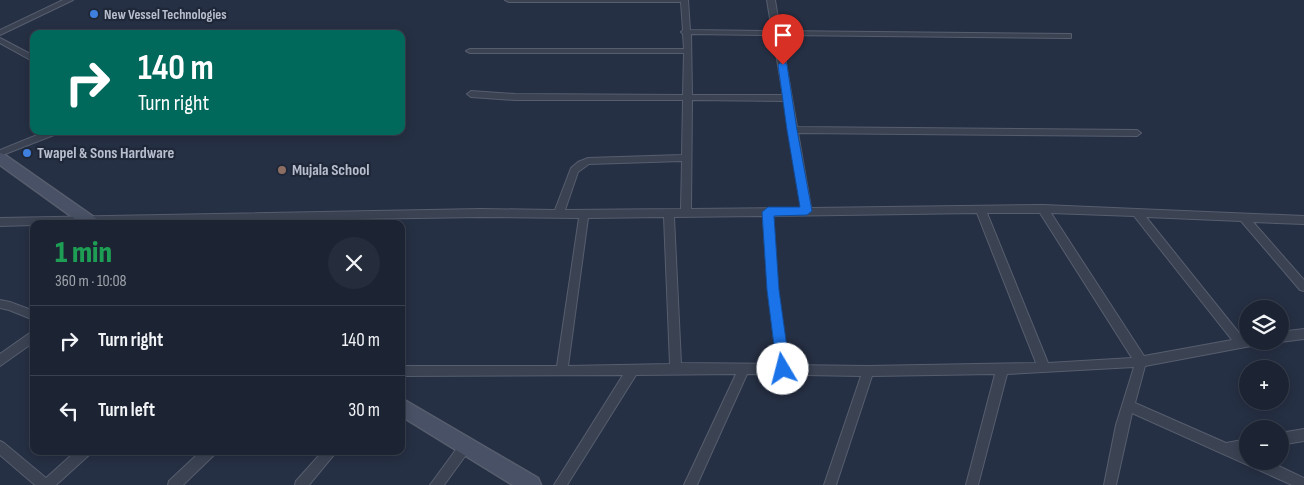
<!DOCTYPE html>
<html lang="en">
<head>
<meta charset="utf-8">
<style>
  :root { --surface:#1c2433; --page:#252c3b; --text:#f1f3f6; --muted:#a0a4ac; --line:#3a414e }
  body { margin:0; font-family:"Sofia Sans Condensed",sans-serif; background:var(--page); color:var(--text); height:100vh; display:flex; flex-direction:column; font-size:19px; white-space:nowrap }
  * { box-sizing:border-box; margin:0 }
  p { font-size:16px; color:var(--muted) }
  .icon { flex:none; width:28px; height:28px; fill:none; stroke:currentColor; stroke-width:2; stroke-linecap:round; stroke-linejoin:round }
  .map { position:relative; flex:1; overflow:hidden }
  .drawer { position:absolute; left:30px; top:220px; width:375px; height:235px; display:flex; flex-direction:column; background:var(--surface); border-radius:10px; box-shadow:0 2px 12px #0003,0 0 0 1px var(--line) }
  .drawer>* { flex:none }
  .banner { position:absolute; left:30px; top:30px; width:375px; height:105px; border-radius:10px; box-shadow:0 2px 12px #0003,0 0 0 1px var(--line); background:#00695c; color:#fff; overflow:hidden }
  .controls { position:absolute; left:1239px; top:300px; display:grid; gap:10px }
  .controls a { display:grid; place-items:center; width:50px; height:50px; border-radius:50%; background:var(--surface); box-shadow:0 2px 12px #0003,0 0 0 1px var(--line); font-size:25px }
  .pin { position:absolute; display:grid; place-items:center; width:42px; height:42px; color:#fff; margin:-51px -21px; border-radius:50% 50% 50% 0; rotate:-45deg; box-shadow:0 0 5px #0007 }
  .pin .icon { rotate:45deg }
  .me { position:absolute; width:55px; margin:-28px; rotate:352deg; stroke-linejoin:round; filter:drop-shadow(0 0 4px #0008) }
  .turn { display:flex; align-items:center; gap:18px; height:105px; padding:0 25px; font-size:22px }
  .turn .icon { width:65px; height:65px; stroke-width:2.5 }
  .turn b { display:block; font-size:35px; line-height:42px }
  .round { display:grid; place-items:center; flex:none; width:52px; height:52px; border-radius:26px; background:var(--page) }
  .head { display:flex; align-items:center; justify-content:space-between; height:85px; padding:0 25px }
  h1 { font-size:30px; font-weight:800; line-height:38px; color:#1e9e55 }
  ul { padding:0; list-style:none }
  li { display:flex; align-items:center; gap:15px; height:70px; padding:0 25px; border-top:1px solid var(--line) }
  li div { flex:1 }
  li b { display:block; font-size:19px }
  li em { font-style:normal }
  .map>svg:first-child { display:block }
</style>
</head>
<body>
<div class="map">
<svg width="1304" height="485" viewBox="0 0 1304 485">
  <rect width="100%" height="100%" fill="#263044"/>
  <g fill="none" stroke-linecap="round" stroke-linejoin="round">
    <defs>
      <path id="street" d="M63 0H73L0 35V30Z
        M505 0H688L690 30 772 31 767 0H775L780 31 1071 34V38H1068L781 35 797 127 1137 130 1141 133 1137 136 798 133 811 208 1043 205 1304 216V224L1253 222 1304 280V291L1300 290 1241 221 1146 217 1243 338 1248 337V341H1256L1255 344 1251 346 1145 366 1135 403 1226 443 1248 439V451H1245L1248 453V461H1268L1304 478V485H1292L1132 413 1116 485H1104L1116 425 1134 367 1007 374 978 485H966L995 374 872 376 836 485H824L861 376 747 374 697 485H684L736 374 636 375 567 485H554L623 375 401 376V366H557L579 218 481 217 34 224V225L0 226V218L481 209 555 210 571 168 578 162 588 158 682 155 683 100H515L471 97 467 94 471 91 515 94 683 95 684 53H470L466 51 470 49H684L683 34 681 32 683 30 681 2H509ZM691 34 773 35 783 95H692ZM692 100 784 101 802 208 691 209ZM682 161 681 209 565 210 578 172 589 164ZM977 213 1036 363 868 366 788 365 778 290 773 216ZM987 213H1040L1132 358 1048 363ZM1051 213 1134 216 1232 340 1144 356ZM763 216 768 290 777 364 681 363 674 217ZM664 217 670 364 568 366 588 218Z
        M0 38 34 56V62L0 43Z
        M47 131H60L59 133 0 156V150Z
        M0 300 10 302 34 311V320L9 310 0 308Z
        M1304 329V339L1280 342 1279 341H1280V332Z
        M34 330V342L0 366V354Z
        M1304 429V441L1280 445V433Z
        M467 438 471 440 473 444 471 448 444 485H430L463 440Z
        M0 441 4 443 46 478 76 451H91L89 455 56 485H35L0 455Z
        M201 451H216L214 455 183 485H168L169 481Z
        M323 451H337L309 485H295L296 481Z"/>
      <path id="secondary" d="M0 153 5 155 98 220 100 224H82L0 165Z
        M401 398 538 478 541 485H513L401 416Z"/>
    </defs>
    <!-- street casing -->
    <use href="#street" stroke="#565e6e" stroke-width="2"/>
    <!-- secondary casing -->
    <use href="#secondary" stroke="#565e6e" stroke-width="3"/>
    <!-- street -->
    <use href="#street" fill="#3b4353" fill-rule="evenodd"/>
    <!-- secondary -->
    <use href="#secondary" fill="#495166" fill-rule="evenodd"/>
  </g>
  <!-- route -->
  <path fill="#1a73e8" stroke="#114b97" d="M780 63H786L787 65 797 130 812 211 807 215 774 216 779 290 790 369 788 373 783 375 779 373 777 369 767 290 762 212 768 207H800L787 130 778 65Z"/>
  <!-- markers -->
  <g fill="#3f7fe0" stroke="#1f2839" stroke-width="2">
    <circle cx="94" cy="14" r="5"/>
    <circle cx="27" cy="153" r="5"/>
  </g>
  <circle fill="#8d6e63" stroke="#1f2839" stroke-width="2" cx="282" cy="170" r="5"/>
  <g text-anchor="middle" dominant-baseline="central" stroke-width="4.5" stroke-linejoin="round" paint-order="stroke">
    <!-- far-poi labels -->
    <g font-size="14" font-weight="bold" fill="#b8becd" stroke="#1f2839" text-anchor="start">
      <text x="104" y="14">New Vessel Technologies</text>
    </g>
    <!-- poi labels -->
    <g font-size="16" font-weight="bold" fill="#b8becd" stroke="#1f2839" text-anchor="start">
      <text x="37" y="153">Twapel &amp; Sons Hardware</text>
      <text x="292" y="170">Mujala School</text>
    </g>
  </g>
</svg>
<div class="controls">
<a><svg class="icon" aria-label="layers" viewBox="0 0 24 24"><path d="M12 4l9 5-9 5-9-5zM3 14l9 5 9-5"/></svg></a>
<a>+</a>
<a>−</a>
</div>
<div class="pin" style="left:783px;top:65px;background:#d93025"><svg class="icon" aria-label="arrive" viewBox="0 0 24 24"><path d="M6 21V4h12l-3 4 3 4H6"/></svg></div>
<svg class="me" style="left:783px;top:369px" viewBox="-20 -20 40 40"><circle r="19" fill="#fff"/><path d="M0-13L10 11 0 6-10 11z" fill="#1a73e8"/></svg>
<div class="banner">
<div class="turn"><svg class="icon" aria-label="right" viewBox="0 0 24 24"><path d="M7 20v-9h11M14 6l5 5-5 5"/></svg><div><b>140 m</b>Turn right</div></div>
</div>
<section class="drawer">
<div class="head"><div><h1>1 min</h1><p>360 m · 10:08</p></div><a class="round"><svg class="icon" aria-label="close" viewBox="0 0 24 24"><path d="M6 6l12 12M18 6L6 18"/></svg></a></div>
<ul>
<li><svg class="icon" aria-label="right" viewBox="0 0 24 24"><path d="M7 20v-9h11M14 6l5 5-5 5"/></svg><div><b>Turn right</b></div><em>140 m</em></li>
<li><svg class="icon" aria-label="left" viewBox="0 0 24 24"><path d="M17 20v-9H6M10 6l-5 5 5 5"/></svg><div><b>Turn left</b></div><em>30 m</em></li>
</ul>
</section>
</div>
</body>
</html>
